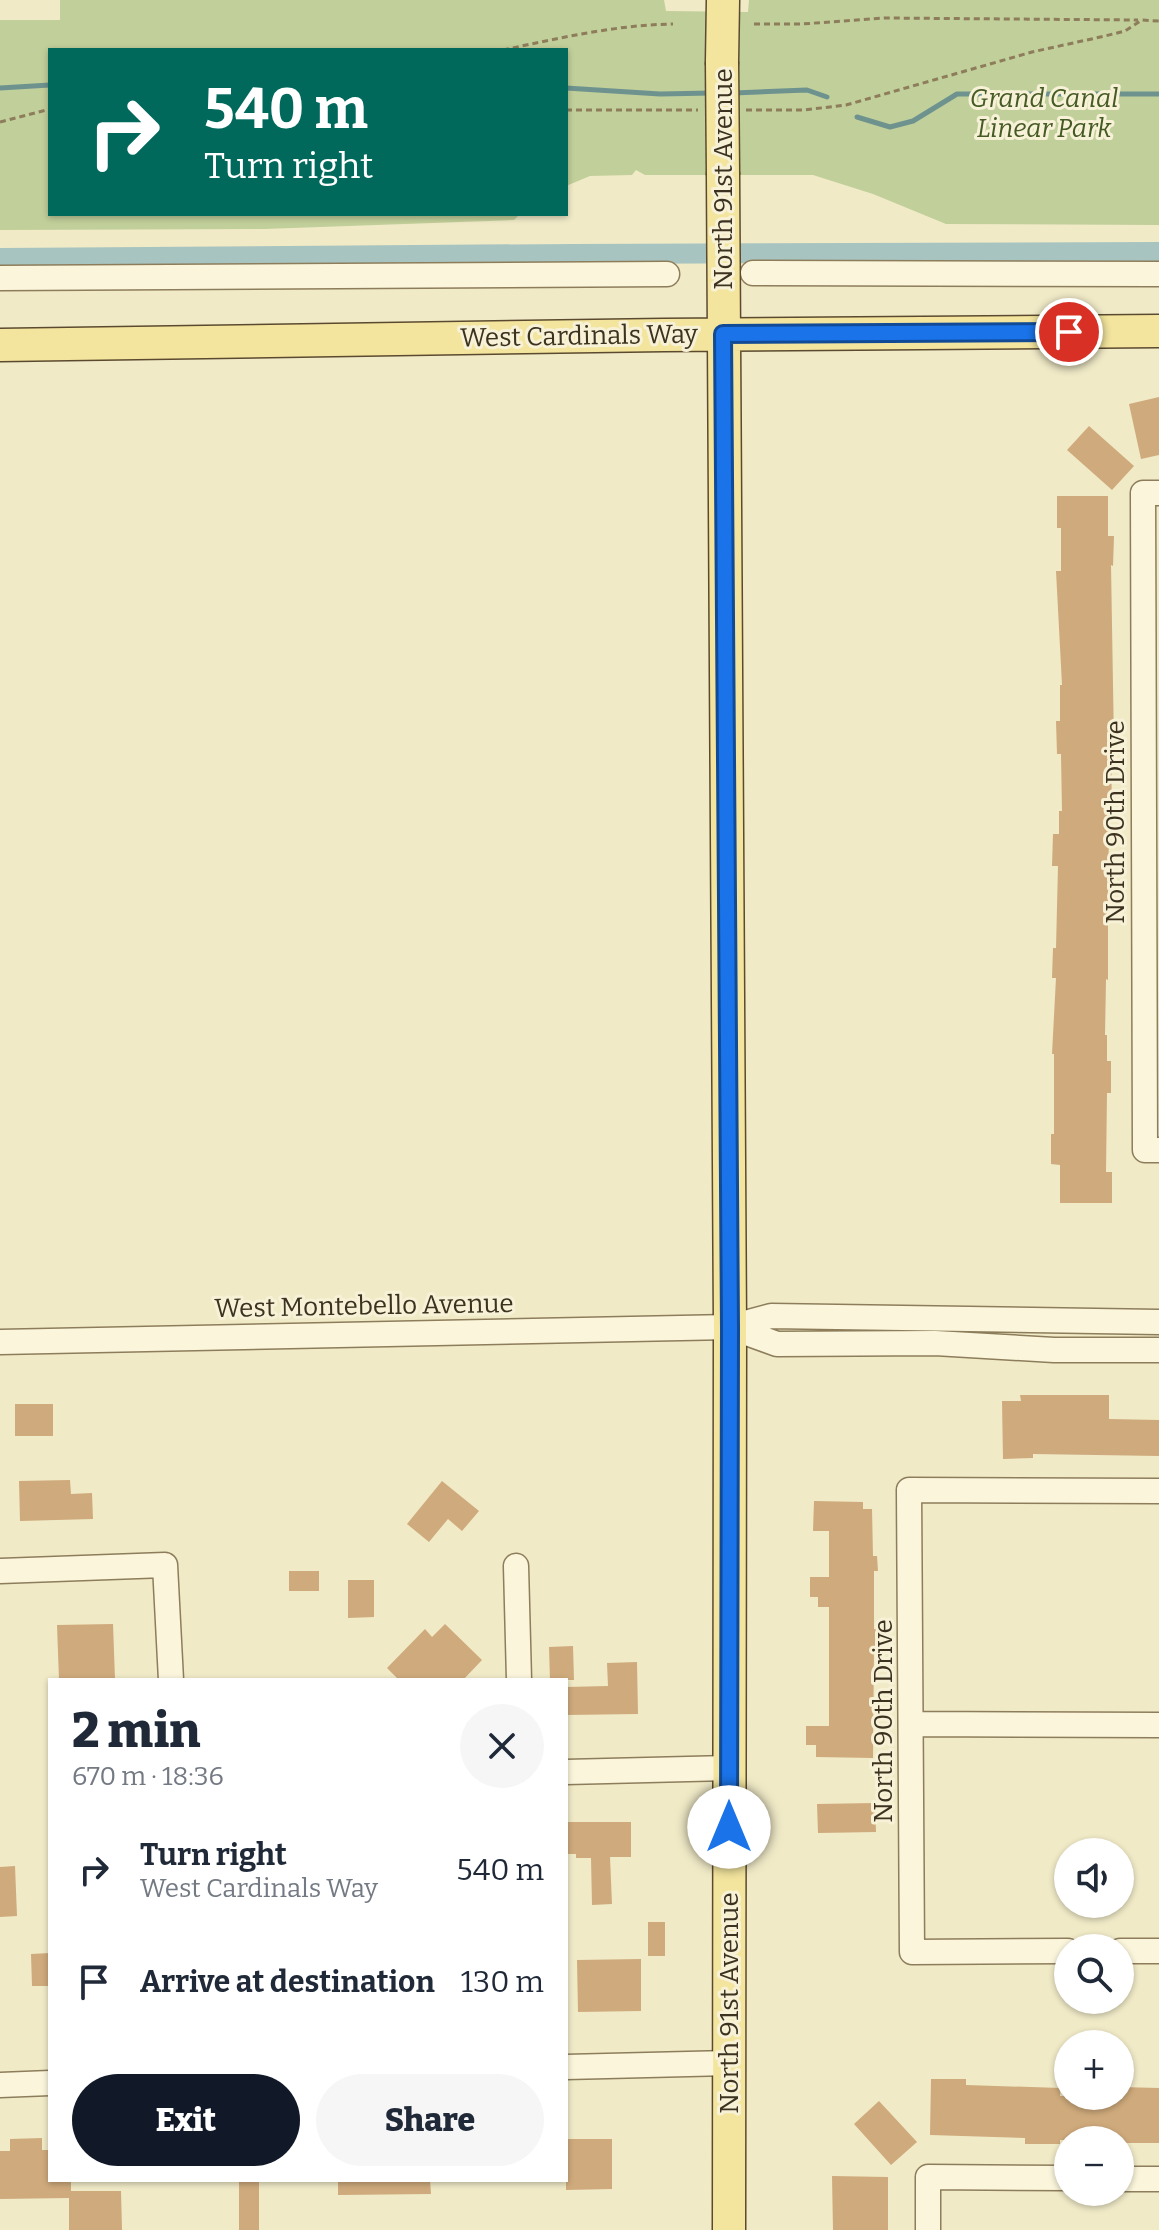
<!DOCTYPE html>
<html lang="en">
<head>
<meta charset="utf-8">
<style>
  :root { --surface:#fff; --page:#f6f6f7; --text:#1f2937; --muted:#747a83; --accent:#111827 }
  body { margin:0; font-family:Bitter,serif; background:var(--page); color:var(--text); height:100vh; display:flex; flex-direction:column; font-size:30px; white-space:nowrap }
  * { box-sizing:border-box; margin:0 }
  p { font-size:26px; color:var(--muted) }
  .icon { flex:none; width:44px; height:44px; fill:none; stroke:currentColor; stroke-width:2; stroke-linecap:round; stroke-linejoin:round }
  .map { position:relative; flex:1; overflow:hidden }
  .panel { position:absolute; left:48px; top:1678px; width:520px; height:504px; display:flex; flex-direction:column; background:var(--surface); border-radius:0px; box-shadow:0 2px 6px #0004 }
  .panel>* { flex:none }
  .guide { position:absolute; left:48px; top:48px; width:520px; height:168px; border-radius:0px; box-shadow:0 2px 6px #0004; background:#00695c; color:#fff; overflow:hidden }
  .tools { position:absolute; left:1054px; top:1838px; display:grid; gap:16px }
  .tools a { display:grid; place-items:center; width:80px; height:80px; border-radius:50%; background:var(--surface); box-shadow:0 2px 6px #0004; font-size:40px }
  .pin { position:absolute; display:grid; place-items:center; width:68px; height:68px; color:#fff; margin:-34px; border:4px solid #fff; border-radius:50%; box-shadow:0 2px 8px #0007 }
  .me { position:absolute; width:88px; margin:-44px; rotate:0deg; stroke-linejoin:round; filter:drop-shadow(0 0 6px #0008) }
  .turn { display:flex; align-items:center; gap:28px; height:168px; padding:0 24px; font-size:36px }
  .turn .icon { width:104px; height:104px; stroke-width:2.5 }
  .turn b { display:block; font-size:56px; line-height:68px }
  .round { display:grid; place-items:center; flex:none; width:84px; height:84px; border-radius:42px; background:var(--page) }
  .headline { display:flex; align-items:center; justify-content:space-between; height:136px; padding:0 24px }
  h1 { font-size:48px; font-weight:800; line-height:60px }
  .cta { display:flex; gap:16px; margin-top:auto; padding:16px 24px }
  .cta a { flex:1; height:92px; border-radius:48px; background:var(--accent); color:#fff; font-size:32px; font-weight:800; line-height:92px; text-align:center }
  .cta a+a { background:var(--page); color:var(--text) }
  ul { padding:0; list-style:none }
  li { display:flex; align-items:center; gap:24px; height:112px; padding:0 24px }
  li div { flex:1 }
  li b { display:block; font-size:30px }
  li em { font-style:normal }
  .map>svg:first-child { display:block }
</style>
</head>
<body>
<div class="map">
<svg width="1159" height="2230" viewBox="0 0 1159 2230">
  <rect width="100%" height="100%" fill="#f0eac7"/>
  <!-- green -->
  <path fill="#c1cf9a" d="M60 0H664L666 11 748 12 749 0H1159V225L946 224 873 194 813 175H645L636 170 632 175 590 176 566 186V50H50V214H520L514 220 264 229 0 230V20H60Z"/>
  <g fill="none" stroke-linecap="round" stroke-linejoin="round">
    <!-- stream -->
    <path stroke="#6e938f" stroke-width="5" d="M0 88 50 85
      M566 88 660 94 712 93
      M734 93 807 90 827 97
      M857 117 890 127 913 121 957 94H1159"/>
    <!-- canal -->
    <path stroke="#a8c4c0" stroke-width="20" d="M0 258C386 256 773 251 1159 252"/>
  </g>
  <!-- building -->
  <path fill="#cfaa7c" d="M1159 397V455L1141 459 1129 404Z
    M1089 426 1134 466 1112 490 1067 450Z
    M1057 496H1108V536H1114L1113 566 1111 565 1114 745H1111L1112 817H1110L1108 867V980L1106 979 1105 1035H1107V1061H1111V1093H1107L1106 1172H1112V1203H1060V1165L1051 1164V1134H1054V1054H1052L1056 978H1052L1053 948H1056L1058 866H1052L1053 834H1059V811H1062L1061 754H1057L1056 721H1060V685H1062L1056 571H1061V528H1057Z
    M1020 1395H1109V1419L1159 1420V1456L1033 1454V1458L1003 1459 1002 1401H1021Z
    M15 1404H53V1436H15Z
    M70 1480 71 1494 92 1493 93 1519 20 1521 19 1481Z
    M442 1481 479 1511 462 1531 448 1519 429 1542 407 1524Z
    M814 1501 863 1502V1509H872L873 1556H877L878 1571H874V1629H878V1646H874L873 1758 816 1757V1745H806V1726H829V1607H818V1597H810V1577H829V1531H813Z
    M289 1571H319V1591H289Z
    M348 1580H374V1617L348 1618Z
    M113 1624 115 1679 59 1680 57 1625Z
    M445 1624 482 1660 463 1680H399L387 1668 425 1629 432 1637Z
    M573 1646 574 1680H550L549 1647Z
    M637 1662 638 1714 566 1715V1687L608 1686 607 1663Z
    M875 1803 876 1832 818 1833 817 1804Z
    M566 1822H631V1857H610L612 1904 592 1905 591 1858H576V1854H566Z
    M15 1866 17 1916 0 1917V1867Z
    M648 1922H665V1956H648Z
    M50 1953V1986H32L31 1954Z
    M641 1959V2011L578 2012 577 1960Z
    M931 2079H966V2085L1061 2088 1060 2096H1120V2087L1159 2088V2143H1120V2140H1060V2144H1025V2138L930 2135Z
    M879 2101 917 2142 891 2165 854 2124Z
    M42 2138V2150H50V2180H71V2191H121L122 2230H69V2198L0 2199V2151H10V2139Z
    M566 2139H612V2189L566 2190Z
    M832 2176 888 2177V2230H833Z
    M239 2180H259V2230H239Z
    M338 2180H430L431 2194 338 2195Z"/>
  <g fill="none" stroke-linecap="round" stroke-linejoin="round">
    <defs>
      <path id="minor" d="M753 273 1159 274
        M0 278 667 274
        M1159 493H1143L1145 1150H1159
        M730 1327 777 1344 935 1343 1054 1350H1159
        M0 1342 730 1327 771 1316 1159 1322
        M516 1566 519 1680
        M0 1571 165 1565 171 1680
        M911 1724 1159 1725
        M566 1772 729 1768
        M1068 1951 912 1952 909 1490 1159 1491
        M1120 1951H1159
        M566 2067 729 2063
        M0 2085 50 2083
        M1120 2179H1159
        M928 2230V2177L1068 2178"/>
      <path id="major" d="M722 62 723 0
        M723 175 730 1327 729 2230
        M0 345 664 335 1159 331"/>
    </defs>
    <!-- minor casing -->
    <use href="#minor" stroke="#8d7d5b" stroke-width="27"/>
    <!-- major casing -->
    <use href="#major" stroke="#5b4a2f" stroke-width="35"/>
    <!-- path -->
    <path stroke="#8d7d5b" stroke-width="3" stroke-dasharray="6 4" stroke-linecap="butt" d="M754 24H802L884 18 1138 20
      M503 50C560 38 615 25 673 24
      M566 110H698
      M746 110H804L846 105 1032 52 1105 36 1125 31 1142 20 1159 21
      M0 122 50 109"/>
    <!-- minor -->
    <use href="#minor" stroke="#faf5db" stroke-width="24"/>
    <!-- major -->
    <use href="#major" stroke="#f3e59e" stroke-width="32"/>
    <defs>
      <path id="major-bridge" d="M722 62 723 175"/>
    </defs>
    <!-- major-bridge casing -->
    <use href="#major-bridge" stroke="#5b4a2f" stroke-width="35" stroke-linecap="butt"/>
    <!-- major-bridge -->
    <use href="#major-bridge" stroke="#f3e59e" stroke-width="32"/>
  </g>
  <g fill="none" stroke-linecap="round" stroke-linejoin="round">
    <defs>
      <path id="route" d="M729 1827 730 1327 723 334 1069 332"/>
    </defs>
    <!-- route casing -->
    <use href="#route" stroke="#114b97" stroke-width="20"/>
    <!-- route -->
    <use href="#route" stroke="#1a73e8" stroke-width="14"/>
  </g>
  <g text-anchor="middle" dominant-baseline="central" stroke-width="6" stroke-linejoin="round" paint-order="stroke">
    <!-- park labels -->
    <g font-size="26" font-style="italic" fill="#455a25" stroke="#f7f2d7">
      <text x="1044" y="98">Grand Canal<tspan x="1044" dy="30">Linear Park</tspan></text>
    </g>
    <!-- street labels -->
    <g font-size="26" fill="#3c321f" stroke="#f7f2d7">
      <text transform="translate(723 179) rotate(-90)">North 91st Avenue</text>
      <text transform="translate(579 336) rotate(-1)">West Cardinals Way</text>
      <text transform="translate(1115 822) rotate(-90)">North 90th Drive</text>
      <text transform="translate(364 1306) rotate(-1)">West Montebello Avenue</text>
      <text transform="translate(883 1721) rotate(-90)">North 90th Drive</text>
      <text transform="translate(729 2003) rotate(-90)">North 91st Avenue</text>
    </g>
  </g>
</svg>
<div class="tools">
<a><svg class="icon" aria-label="sound" viewBox="0 0 24 24"><path d="M4 9h4l5-4v14l-5-4H4zM17 9q2 3 0 6"/></svg></a>
<a><svg class="icon" aria-label="search" viewBox="0 0 24 24"><circle cx="10" cy="10" r="6"/><path d="M15 15l6 6"/></svg></a>
<a>+</a>
<a>−</a>
</div>
<div class="pin" style="left:1069px;top:332px;background:#d93025"><svg class="icon" aria-label="arrive" viewBox="0 0 24 24"><path d="M6 21V4h12l-3 4 3 4H6"/></svg></div>
<svg class="me" style="left:729px;top:1827px" viewBox="-20 -20 40 40"><circle r="19" fill="#fff"/><path d="M0-13L10 11 0 6-10 11z" fill="#1a73e8"/></svg>
<div class="guide">
<div class="turn"><svg class="icon" aria-label="right" viewBox="0 0 24 24"><path d="M7 20v-9h11M14 6l5 5-5 5"/></svg><div><b>540 m</b>Turn right</div></div>
</div>
<section class="panel">
<div class="headline"><div><h1>2 min</h1><p>670 m · 18:36</p></div><a class="round"><svg class="icon" aria-label="close" viewBox="0 0 24 24"><path d="M6 6l12 12M18 6L6 18"/></svg></a></div>
<ul>
<li><svg class="icon" aria-label="right" viewBox="0 0 24 24"><path d="M7 20v-9h11M14 6l5 5-5 5"/></svg><div><b>Turn right</b><p>West Cardinals Way</p></div><em>540 m</em></li>
<li><svg class="icon" aria-label="arrive" viewBox="0 0 24 24"><path d="M6 21V4h12l-3 4 3 4H6"/></svg><div><b>Arrive at destination</b></div><em>130 m</em></li>
</ul>
<div class="cta"><a>Exit</a><a>Share</a></div>
</section>
</div>
</body>
</html>
